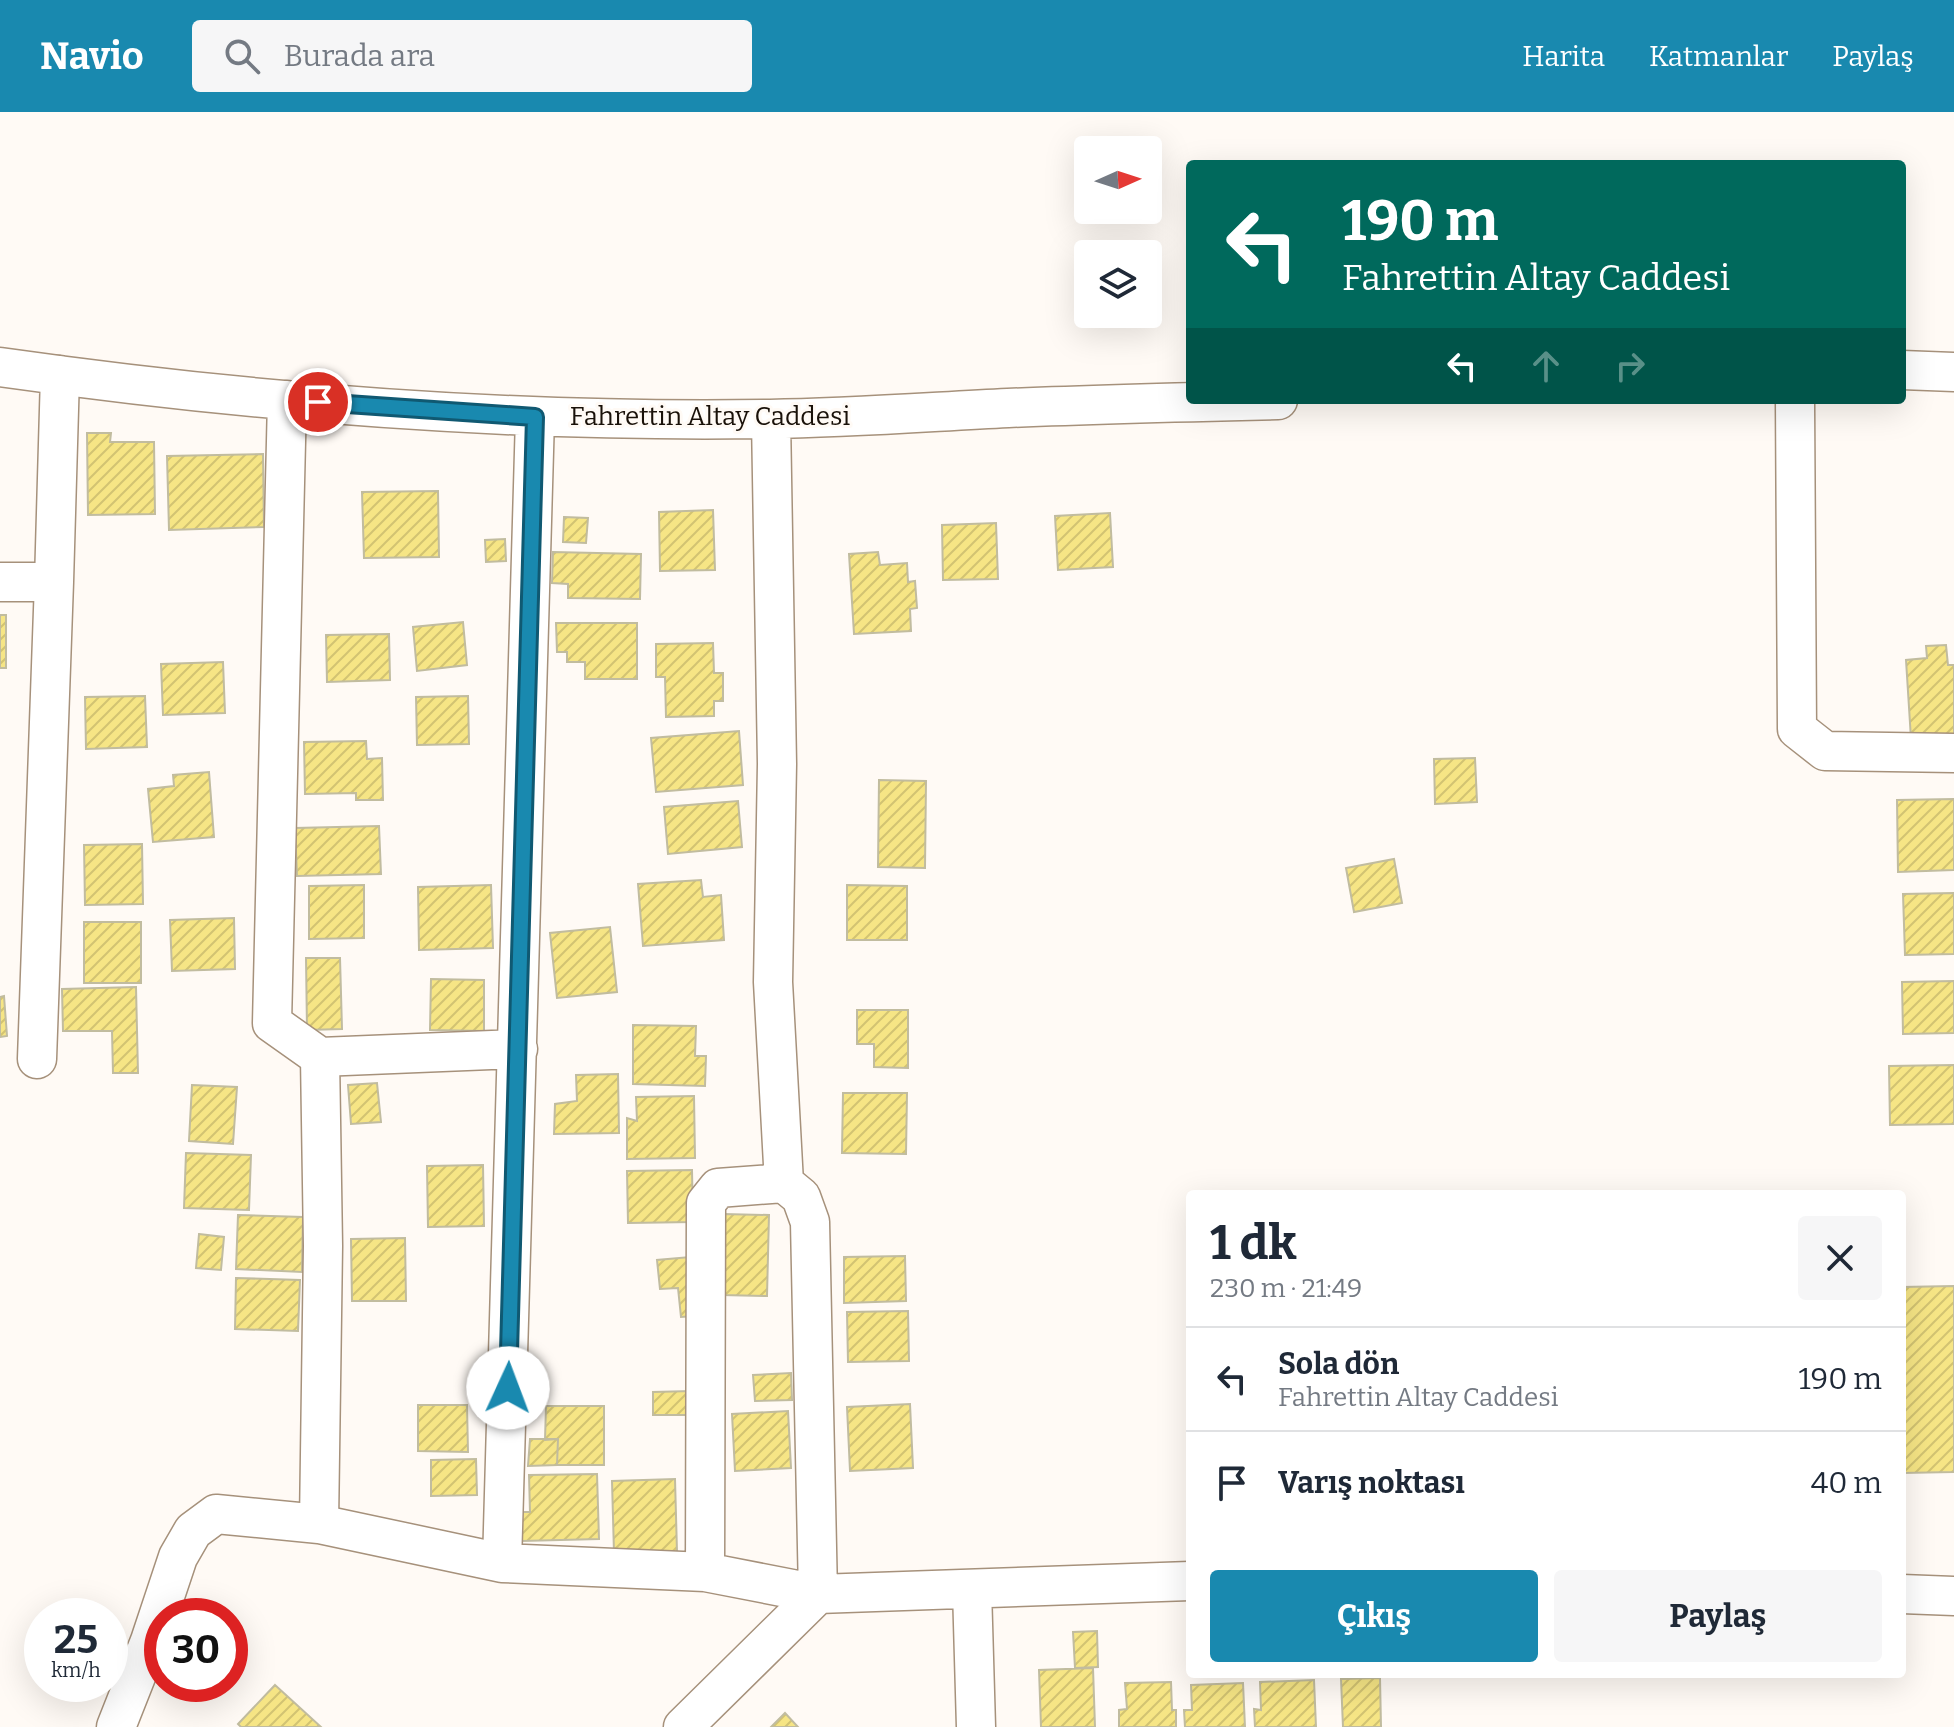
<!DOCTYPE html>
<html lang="tr">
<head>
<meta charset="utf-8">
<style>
  :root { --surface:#fff; --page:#f6f6f7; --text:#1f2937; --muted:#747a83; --line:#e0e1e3; --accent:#1989af }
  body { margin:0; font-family:Bitter,serif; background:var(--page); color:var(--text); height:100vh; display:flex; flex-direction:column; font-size:30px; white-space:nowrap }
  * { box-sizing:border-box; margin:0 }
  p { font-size:26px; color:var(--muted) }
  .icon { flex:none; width:44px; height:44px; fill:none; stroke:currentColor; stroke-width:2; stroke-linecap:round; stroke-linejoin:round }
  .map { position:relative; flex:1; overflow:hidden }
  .panel { position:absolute; left:1186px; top:1078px; width:720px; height:488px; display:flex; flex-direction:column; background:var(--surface); border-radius:8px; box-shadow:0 8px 32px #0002 }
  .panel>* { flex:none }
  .top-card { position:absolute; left:1186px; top:48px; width:720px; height:244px; border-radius:8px; box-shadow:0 8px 32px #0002; background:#00695c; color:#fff; overflow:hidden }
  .needle { width:52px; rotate:87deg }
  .buttons { position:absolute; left:1074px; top:24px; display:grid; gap:16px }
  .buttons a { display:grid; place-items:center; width:88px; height:88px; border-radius:8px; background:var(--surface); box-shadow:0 8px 32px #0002; font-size:40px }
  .speed { position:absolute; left:24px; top:1486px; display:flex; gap:16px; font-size:40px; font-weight:700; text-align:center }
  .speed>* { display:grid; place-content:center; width:104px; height:104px; border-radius:50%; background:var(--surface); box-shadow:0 8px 32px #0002; line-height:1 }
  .speed small { font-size:20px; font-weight:400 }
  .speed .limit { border:12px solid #d22; background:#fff; color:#111 }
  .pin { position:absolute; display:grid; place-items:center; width:68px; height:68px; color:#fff; margin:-34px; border:4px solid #fff; border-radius:50%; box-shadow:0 2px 8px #0007 }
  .me { position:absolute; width:88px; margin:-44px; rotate:2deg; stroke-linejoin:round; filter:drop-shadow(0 0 6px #0008) }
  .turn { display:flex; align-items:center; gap:28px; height:168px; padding:0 24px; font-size:36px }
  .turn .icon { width:104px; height:104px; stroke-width:2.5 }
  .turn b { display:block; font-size:56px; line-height:68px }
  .lanes { display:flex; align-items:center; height:76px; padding:0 24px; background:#0003; justify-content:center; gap:40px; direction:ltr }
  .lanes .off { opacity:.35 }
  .round { display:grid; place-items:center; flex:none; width:84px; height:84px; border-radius:8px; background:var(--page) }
  .head { display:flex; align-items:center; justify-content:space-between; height:136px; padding:0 24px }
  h1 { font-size:48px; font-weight:700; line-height:60px }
  .cta { display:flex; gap:16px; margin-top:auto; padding:16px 24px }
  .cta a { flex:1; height:92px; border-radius:8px; background:var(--accent); color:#fff; font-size:32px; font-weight:700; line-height:92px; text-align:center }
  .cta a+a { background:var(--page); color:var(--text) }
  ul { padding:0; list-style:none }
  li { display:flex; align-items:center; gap:24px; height:104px; padding:0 24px; border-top:2px solid var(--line) }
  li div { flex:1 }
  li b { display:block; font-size:30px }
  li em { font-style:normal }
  header { display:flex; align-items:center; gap:48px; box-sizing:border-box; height:112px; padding:0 40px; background:var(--accent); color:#fff }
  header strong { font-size:38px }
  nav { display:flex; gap:44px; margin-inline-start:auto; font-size:28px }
  .search { width:560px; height:72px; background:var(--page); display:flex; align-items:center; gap:20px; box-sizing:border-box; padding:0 28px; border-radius:8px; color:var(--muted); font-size:30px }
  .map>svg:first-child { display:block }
</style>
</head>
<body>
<header>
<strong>Navio</strong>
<div class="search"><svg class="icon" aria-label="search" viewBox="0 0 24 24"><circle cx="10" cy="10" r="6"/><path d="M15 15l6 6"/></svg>Burada ara</div>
<nav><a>Harita</a><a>Katmanlar</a><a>Paylaş</a></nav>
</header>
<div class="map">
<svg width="1954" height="1615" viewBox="0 0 1954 1615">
  <defs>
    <pattern id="building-hatch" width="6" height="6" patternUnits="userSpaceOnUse" patternTransform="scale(2)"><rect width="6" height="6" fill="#f6e585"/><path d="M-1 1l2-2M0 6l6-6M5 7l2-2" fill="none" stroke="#d2c372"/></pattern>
  </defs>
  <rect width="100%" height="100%" fill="#fffaf5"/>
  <!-- building -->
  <path fill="url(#building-hatch)" stroke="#c1bc9f" stroke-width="2" d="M87 321H111L110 330H154L155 402 88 403Z
    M263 342 264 415 169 418 167 344Z
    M438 379 439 445 364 446 362 380Z
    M713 398 715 458 660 459 659 400Z
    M1110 401 1113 455 1058 458 1055 404Z
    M564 405 588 406 586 431 563 430Z
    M996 411 998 467 943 468 942 413Z
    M505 427 506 449 486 450 485 428Z
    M553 440 641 442 640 487 568 486V472L552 471Z
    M878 440 880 453 907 451 908 470 915 469 917 496 910 497 911 519 854 522 849 442Z
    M0 503H6V556H0Z
    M463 510 467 553 417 559 413 515Z
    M556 511H637V567H585V550H567V540H557Z
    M389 522 390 568 327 570 326 523Z
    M713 531 714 561H723V589H714V604L666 605 665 565H656V532Z
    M1946 533 1948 553H1954V624L1911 627 1906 548 1927 546 1926 534Z
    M223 550 225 601 163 603 161 552Z
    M145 584 147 635 86 637 85 585Z
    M468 584 469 632 417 633 416 585Z
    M739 619 743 673 656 680 651 626Z
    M366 629 367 647 382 646 383 688H356V681L305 682 304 630Z
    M1475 646 1477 690 1435 692 1434 647Z
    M209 660 214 725 153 730 148 677 174 674 173 663Z
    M879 668 926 669 925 756 878 755Z
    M1954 687V758L1898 760 1897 688Z
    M738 689 742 735 668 742 664 695Z
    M379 714 381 762 297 764 295 716Z
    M142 732 143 792 85 793 84 733Z
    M1394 747 1402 791 1354 800 1346 756Z
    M701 768 703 785 721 783 724 828 643 834 638 772Z
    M364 773V826L309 827V774Z
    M491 773 493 836 419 838 418 775Z
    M847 773 907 774V828H847Z
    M1954 781V842L1905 843 1903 782Z
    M234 806 235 857 172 859 170 808Z
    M84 810H141V871H84Z
    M610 815 617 880 557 886 550 821Z
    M306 846H340L342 917 307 918Z
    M431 867 484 868V919L430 918Z
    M1954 869V921L1903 922 1902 870Z
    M136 875 138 961H113L112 919H63L62 877Z
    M4 884 7 924 0 925V885Z
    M857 898H908V956L874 955V932H857Z
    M633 913 696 914 695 944H706L705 974 633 972Z
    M1954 953V1012L1890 1013 1889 954Z
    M618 962 619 1021 554 1022 555 992 577 989 576 963Z
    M377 971 381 1010 351 1012 348 973Z
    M192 973 237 975 233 1032 189 1029Z
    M843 981H907L906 1042 842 1041Z
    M694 984 695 1046 627 1047V1006L637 1009 636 985Z
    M186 1041 251 1043 249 1098 184 1096Z
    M483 1053 484 1114 428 1115 427 1054Z
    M692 1058 693 1110 628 1111 627 1059Z
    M723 1102 769 1103 767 1184 722 1183Z
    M238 1103 303 1105 302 1160 236 1157Z
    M199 1122 224 1125 221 1158 196 1156Z
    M405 1126 406 1189H352L351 1127Z
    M905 1144 906 1189 844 1191V1145Z
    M690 1145 695 1204 681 1205 678 1176 660 1177 657 1148Z
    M236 1166 300 1168 298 1219 235 1217Z
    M1954 1174V1360L1902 1361V1175Z
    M908 1199 909 1249 848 1250 847 1200Z
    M791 1261 792 1288 755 1289 753 1263Z
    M692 1279 693 1303H653V1280Z
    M910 1292 913 1356 850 1359 847 1295Z
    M418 1293H467L468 1340 418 1339Z
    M546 1294H604V1353H557L558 1327 545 1328Z
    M788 1299 791 1356 735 1359 732 1302Z
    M530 1327H558L557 1353 528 1354Z
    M476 1347 477 1383 431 1384V1348Z
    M597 1362 599 1427 522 1429V1400H530L529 1363Z
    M675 1367 677 1440 614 1441 612 1369Z
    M1097 1519 1098 1555 1075 1556 1073 1520Z
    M1093 1556 1095 1615H1041L1039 1558Z
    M1380 1566 1381 1615H1343L1341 1567Z
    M1314 1568 1316 1615H1255L1254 1597 1261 1598 1260 1570Z
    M1171 1570 1172 1598H1176V1615H1119V1598L1127 1597 1125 1571Z
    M1243 1571 1245 1615H1185L1184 1598H1192L1191 1573Z
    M275 1573 321 1615H241L238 1612Z
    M785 1601 798 1615H771Z"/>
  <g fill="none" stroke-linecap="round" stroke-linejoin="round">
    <defs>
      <path id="minor" d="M0 255C254 291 513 311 770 307 849 306 928 300 1008 296 1098 292 1188 290 1278 288
        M1902 258 1954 260
        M287 288 272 911 320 945 323 1134 319 1412
        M1795 288 1797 617 1825 639 1954 641
        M771 307 777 652 773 870 784 1071
        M0 470H54
        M320 945 518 937
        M37 947 54 470 60 263
        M502 1451 535 305
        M972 1477 976 1615
        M1902 1482 1954 1484
        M116 1615 150 1529 178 1445 193 1419 216 1402 319 1412 502 1451 705 1460 818 1482 1190 1469
        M683 1615 818 1482 810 1110 801 1085 784 1071 718 1076 706 1091 705 1460"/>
    </defs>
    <!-- minor casing -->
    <use href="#minor" stroke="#a6917b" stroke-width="41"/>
    <!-- minor -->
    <use href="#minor" stroke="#fff" stroke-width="38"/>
  </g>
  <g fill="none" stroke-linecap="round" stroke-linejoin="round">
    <defs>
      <path id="route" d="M318 290 535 305 508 1276"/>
    </defs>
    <!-- route casing -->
    <use href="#route" stroke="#105972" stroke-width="20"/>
    <!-- route -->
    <use href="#route" stroke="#1989af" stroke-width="14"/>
  </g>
  <g text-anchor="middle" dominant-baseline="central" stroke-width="6" stroke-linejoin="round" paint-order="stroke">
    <!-- street labels -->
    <g font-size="26" fill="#191109" stroke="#fffaf5">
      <text x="710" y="304">Fahrettin Altay Caddesi</text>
    </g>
  </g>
</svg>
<div class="buttons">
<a><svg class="needle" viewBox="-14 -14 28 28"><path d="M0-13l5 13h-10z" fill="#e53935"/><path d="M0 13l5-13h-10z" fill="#747a83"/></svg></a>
<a><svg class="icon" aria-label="layers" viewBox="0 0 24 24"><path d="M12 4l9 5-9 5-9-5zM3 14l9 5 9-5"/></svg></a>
</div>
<div class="speed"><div>25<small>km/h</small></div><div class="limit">30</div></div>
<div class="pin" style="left:318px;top:290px;background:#d93025"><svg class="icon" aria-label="arrive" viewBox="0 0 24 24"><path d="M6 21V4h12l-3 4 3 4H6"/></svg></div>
<svg class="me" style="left:508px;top:1276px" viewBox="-20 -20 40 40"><circle r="19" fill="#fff"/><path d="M0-13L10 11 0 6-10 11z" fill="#1989af"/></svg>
<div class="top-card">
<div class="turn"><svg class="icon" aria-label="left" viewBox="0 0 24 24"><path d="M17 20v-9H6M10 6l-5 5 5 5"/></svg><div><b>190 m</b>Fahrettin Altay Caddesi</div></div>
<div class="lanes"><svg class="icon" aria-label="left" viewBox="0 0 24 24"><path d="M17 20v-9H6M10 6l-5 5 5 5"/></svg><svg class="icon off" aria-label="ahead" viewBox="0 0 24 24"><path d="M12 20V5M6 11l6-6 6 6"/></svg><svg class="icon off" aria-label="right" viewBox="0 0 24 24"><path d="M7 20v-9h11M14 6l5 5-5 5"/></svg></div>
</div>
<section class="panel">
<div class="head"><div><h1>1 dk</h1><p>230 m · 21:49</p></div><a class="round"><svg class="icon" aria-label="close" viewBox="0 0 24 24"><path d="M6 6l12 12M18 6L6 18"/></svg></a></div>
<ul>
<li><svg class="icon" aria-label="left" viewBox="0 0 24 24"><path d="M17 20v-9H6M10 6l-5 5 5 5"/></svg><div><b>Sola dön</b><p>Fahrettin Altay Caddesi</p></div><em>190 m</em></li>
<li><svg class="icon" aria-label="arrive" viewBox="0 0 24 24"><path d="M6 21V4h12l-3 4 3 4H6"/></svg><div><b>Varış noktası</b></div><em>40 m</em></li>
</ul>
<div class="cta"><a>Çıkış</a><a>Paylaş</a></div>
</section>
</div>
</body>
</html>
